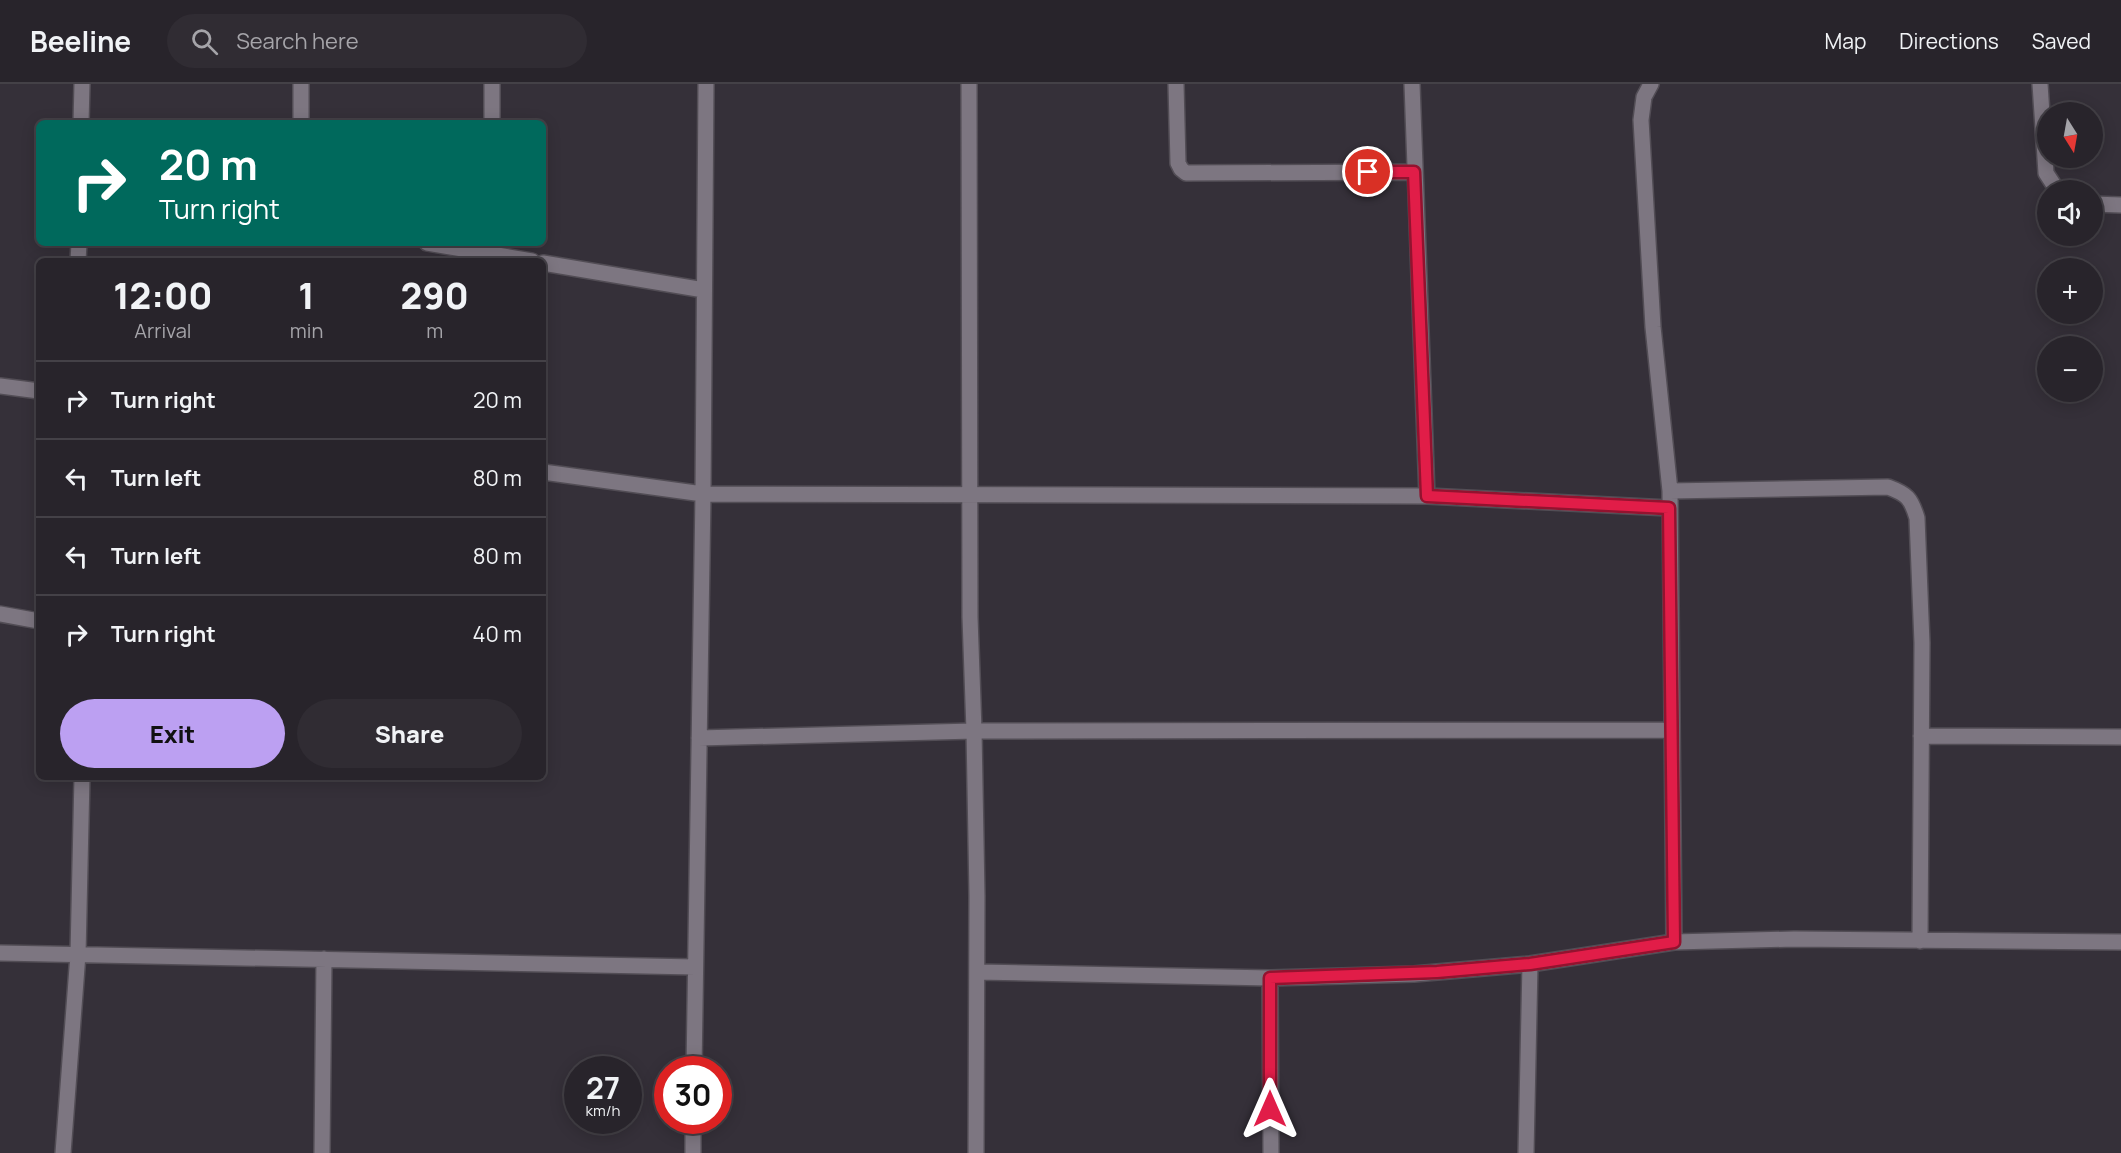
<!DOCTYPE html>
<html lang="en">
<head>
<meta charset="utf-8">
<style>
  :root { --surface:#28242b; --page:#302c33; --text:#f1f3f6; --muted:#a5a4a9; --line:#444147; --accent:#bca0f2 }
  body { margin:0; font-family:Manrope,sans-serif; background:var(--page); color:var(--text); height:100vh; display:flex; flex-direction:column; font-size:22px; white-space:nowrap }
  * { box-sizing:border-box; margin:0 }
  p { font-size:20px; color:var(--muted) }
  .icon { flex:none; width:33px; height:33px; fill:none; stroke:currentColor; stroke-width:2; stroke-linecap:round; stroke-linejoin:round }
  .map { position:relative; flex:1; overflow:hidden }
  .sheet { position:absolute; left:36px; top:174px; width:510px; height:522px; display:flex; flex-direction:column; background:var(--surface); border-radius:9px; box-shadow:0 3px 15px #0003,0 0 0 2px var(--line) }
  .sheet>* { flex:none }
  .hud { position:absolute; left:36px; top:36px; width:510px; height:126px; border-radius:9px; box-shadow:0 3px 15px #0003,0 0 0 2px var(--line); background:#00695c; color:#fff; overflow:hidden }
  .needle { width:39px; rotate:169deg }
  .tools { position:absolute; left:2037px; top:18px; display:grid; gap:12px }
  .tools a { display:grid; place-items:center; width:66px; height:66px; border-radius:50%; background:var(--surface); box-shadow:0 3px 15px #0003,0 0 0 2px var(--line); font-size:30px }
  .speed { position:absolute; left:564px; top:972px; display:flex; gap:12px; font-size:30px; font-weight:700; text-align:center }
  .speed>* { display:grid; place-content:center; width:78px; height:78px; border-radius:50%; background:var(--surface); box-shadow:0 3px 15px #0003,0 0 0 2px var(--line); line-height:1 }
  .speed small { font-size:15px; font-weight:400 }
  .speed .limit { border:9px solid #d22; background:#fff; color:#111 }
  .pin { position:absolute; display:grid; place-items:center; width:51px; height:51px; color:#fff; margin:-26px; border:3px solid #fff; border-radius:50%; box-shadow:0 2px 6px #0007 }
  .me { position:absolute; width:66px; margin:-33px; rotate:0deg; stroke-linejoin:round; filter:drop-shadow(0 0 4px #0008) }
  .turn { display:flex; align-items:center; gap:21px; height:126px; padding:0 24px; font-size:27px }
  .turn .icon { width:78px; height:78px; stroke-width:2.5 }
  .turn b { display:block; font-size:42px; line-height:51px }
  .eta { display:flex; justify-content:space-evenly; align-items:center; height:102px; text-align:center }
  .eta b { font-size:36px; font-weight:800; line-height:42px }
  .cta { display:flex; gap:12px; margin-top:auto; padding:12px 24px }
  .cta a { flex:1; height:69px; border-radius:36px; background:var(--accent); color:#111; font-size:24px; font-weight:800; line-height:69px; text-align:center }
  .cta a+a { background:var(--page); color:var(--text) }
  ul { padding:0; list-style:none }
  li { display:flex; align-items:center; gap:18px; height:78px; padding:0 24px; border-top:2px solid var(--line) }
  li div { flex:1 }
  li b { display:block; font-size:22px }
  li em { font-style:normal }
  header { display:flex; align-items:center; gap:36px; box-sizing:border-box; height:84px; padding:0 30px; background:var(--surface); border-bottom:2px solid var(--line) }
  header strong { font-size:28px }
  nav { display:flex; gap:33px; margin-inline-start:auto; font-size:21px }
  .search { width:420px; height:54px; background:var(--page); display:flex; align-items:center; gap:15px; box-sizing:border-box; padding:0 21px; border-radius:33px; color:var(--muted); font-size:22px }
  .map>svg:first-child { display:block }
</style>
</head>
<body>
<header>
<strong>Beeline</strong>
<div class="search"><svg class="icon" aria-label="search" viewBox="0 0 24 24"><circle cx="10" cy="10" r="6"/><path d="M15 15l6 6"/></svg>Search here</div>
<nav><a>Map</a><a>Directions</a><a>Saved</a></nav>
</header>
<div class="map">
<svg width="2121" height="1069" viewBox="0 0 2121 1069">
  <rect width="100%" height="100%" fill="#353039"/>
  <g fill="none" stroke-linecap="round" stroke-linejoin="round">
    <defs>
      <path id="minor" d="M301 0V39
        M969 0 970 533 974 647 977 812 976 1069
        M1176 0 1178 79 1181 85 1186 89 1414 88
        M1412 0 1427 412
        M1651 0 1644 13 1641 36 1653 243 1670 407 1674 858
        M2040 0 2046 89 2057 106
        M81 39 82 0
        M492 39V0
        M2092 120 2121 121
        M427 159 532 177
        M78 177 79 159
        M543 179 704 206
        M0 302 39 307
        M543 388 703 410 1427 412 1669 424
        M1670 407 1888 403C1907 410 1911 414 1917 434L1922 559 1920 857
        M0 530 39 537
        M1921 652 2121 653
        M699 654 974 647 1672 646
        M0 869 695 883
        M977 888 1270 894 1414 890 1530 880 1674 858 1794 855 2121 858
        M1270 894 1271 1069
        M694 986 703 410 706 0
        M63 1069 78 870 82 693
        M322 1069 324 875
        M693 1069V1036
        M1526 1069 1530 880"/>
    </defs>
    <!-- minor casing -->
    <use href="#minor" stroke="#524d55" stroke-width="18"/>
    <!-- minor -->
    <use href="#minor" stroke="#7d7681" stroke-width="15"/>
  </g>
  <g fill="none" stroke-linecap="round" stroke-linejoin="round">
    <defs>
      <path id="route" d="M1270 1025V894L1437 888 1530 880 1674 858 1669 424 1427 412 1414 88H1368"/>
    </defs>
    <!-- route casing -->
    <use href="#route" stroke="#92132f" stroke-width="15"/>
    <!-- route -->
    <use href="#route" stroke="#e11d48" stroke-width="10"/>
  </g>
</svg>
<div class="tools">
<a><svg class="needle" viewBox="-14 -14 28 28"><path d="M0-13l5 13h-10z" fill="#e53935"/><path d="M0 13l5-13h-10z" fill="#a5a4a9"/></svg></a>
<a><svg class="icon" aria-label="sound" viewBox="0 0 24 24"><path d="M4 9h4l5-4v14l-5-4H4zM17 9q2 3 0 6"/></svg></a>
<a>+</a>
<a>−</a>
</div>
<div class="speed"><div>27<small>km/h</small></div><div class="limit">30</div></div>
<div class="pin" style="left:1368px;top:88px;background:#d93025"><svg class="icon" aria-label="arrive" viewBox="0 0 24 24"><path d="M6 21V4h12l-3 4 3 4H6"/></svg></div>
<svg class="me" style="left:1270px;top:1025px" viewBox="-20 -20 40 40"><path d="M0-17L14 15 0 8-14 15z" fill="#e11d48" stroke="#fff" stroke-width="4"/></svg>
<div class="hud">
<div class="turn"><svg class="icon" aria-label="right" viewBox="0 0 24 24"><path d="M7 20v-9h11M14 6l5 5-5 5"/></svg><div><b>20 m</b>Turn right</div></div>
</div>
<section class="sheet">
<div class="eta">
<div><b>12:00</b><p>Arrival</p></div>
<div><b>1</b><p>min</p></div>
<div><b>290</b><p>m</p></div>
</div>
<ul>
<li><svg class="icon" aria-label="right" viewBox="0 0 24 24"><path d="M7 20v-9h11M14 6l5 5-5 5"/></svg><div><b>Turn right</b></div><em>20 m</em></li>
<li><svg class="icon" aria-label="left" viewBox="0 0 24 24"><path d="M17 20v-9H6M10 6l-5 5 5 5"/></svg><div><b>Turn left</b></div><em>80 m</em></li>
<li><svg class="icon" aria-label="left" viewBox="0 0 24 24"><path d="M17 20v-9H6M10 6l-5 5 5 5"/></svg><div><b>Turn left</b></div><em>80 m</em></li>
<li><svg class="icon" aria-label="right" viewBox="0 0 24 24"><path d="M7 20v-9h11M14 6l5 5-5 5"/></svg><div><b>Turn right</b></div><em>40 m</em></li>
</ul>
<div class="cta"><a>Exit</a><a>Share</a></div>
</section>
</div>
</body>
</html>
